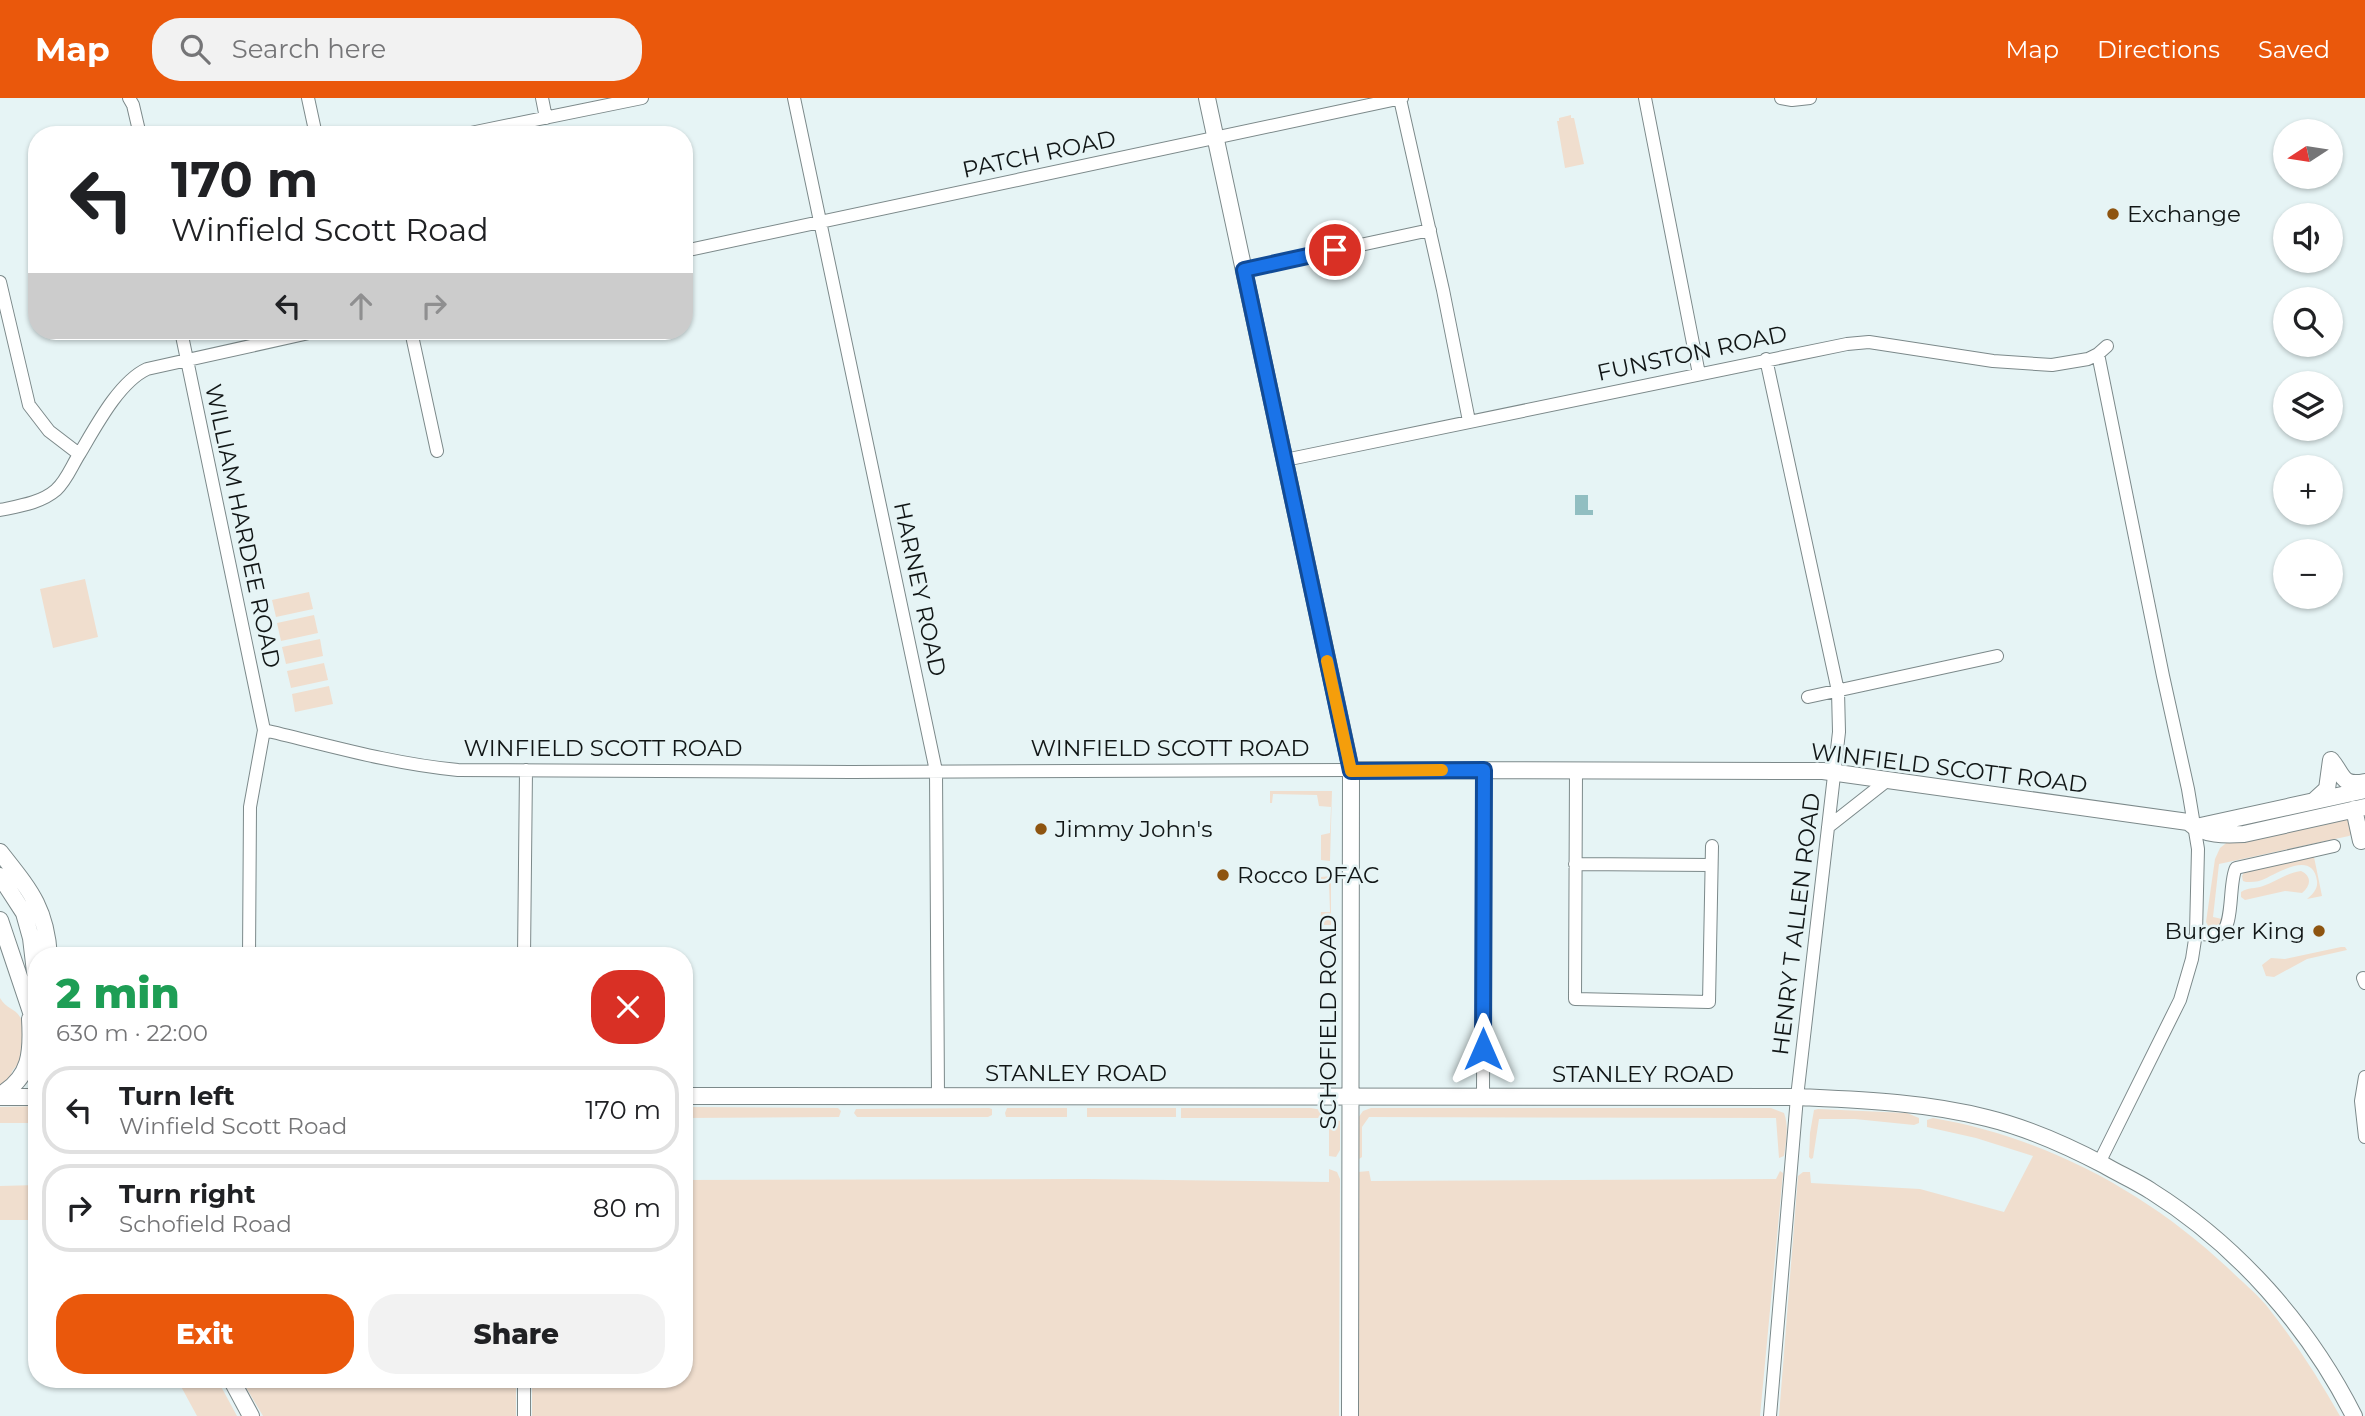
<!DOCTYPE html>
<html lang="en">
<head>
<meta charset="utf-8">
<style>
  :root { --surface:#fff; --page:#f2f2f2; --text:#202124; --muted:#757577; --line:#e0e0e0; --accent:#ea580c }
  body { margin:0; font-family:Montserrat,sans-serif; background:var(--page); color:var(--text); height:100vh; display:flex; flex-direction:column; font-size:26px; white-space:nowrap }
  * { box-sizing:border-box; margin:0 }
  p { font-size:23px; color:var(--muted) }
  .icon { flex:none; width:38px; height:38px; fill:none; stroke:currentColor; stroke-width:2; stroke-linecap:round; stroke-linejoin:round }
  .map { position:relative; flex:1; overflow:hidden }
  .drawer { position:absolute; left:28px; top:849px; width:665px; height:441px; display:flex; flex-direction:column; background:var(--surface); border-radius:28px; box-shadow:0 2px 5px #0004 }
  .drawer>* { flex:none }
  .banner { position:absolute; left:28px; top:28px; width:665px; height:214px; border-radius:28px; box-shadow:0 2px 5px #0004; background:#fff; color:var(--text); overflow:hidden }
  .needle { width:46px; rotate:258deg }
  .controls { position:absolute; left:2273px; top:21px; display:grid; gap:14px }
  .controls a { display:grid; place-items:center; width:70px; height:70px; border-radius:50%; background:var(--surface); box-shadow:0 2px 5px #0004; font-size:35px }
  .pin { position:absolute; display:grid; place-items:center; width:60px; height:60px; color:#fff; margin:-30px; border:4px solid #fff; border-radius:50%; box-shadow:0 2px 7px #0007 }
  .me { position:absolute; width:77px; margin:-38px; rotate:0deg; stroke-linejoin:round; filter:drop-shadow(0 0 5px #0008) }
  .turn { display:flex; align-items:center; gap:24px; height:147px; padding:0 28px; font-size:32px }
  .turn .icon { width:91px; height:91px; stroke-width:2.5 }
  .turn b { display:block; font-size:49px; line-height:60px }
  .lanes { display:flex; align-items:center; height:66px; padding:0 28px; background:#0003; justify-content:center; gap:35px; direction:ltr }
  .lanes .off { opacity:.35 }
  .round { display:grid; place-items:center; flex:none; width:74px; height:74px; border-radius:28px; background:var(--page) }
  .overview { display:flex; align-items:center; justify-content:space-between; height:119px; padding:0 28px }
  h1 { font-size:42px; font-weight:800; line-height:52px; color:#1e9e55 }
  .button { display:flex; gap:14px; margin-top:auto; padding:14px 28px }
  .button a { flex:1; height:80px; border-radius:28px; background:var(--accent); color:#fff; font-size:28px; font-weight:800; line-height:80px; text-align:center }
  .button a+a { background:var(--page); color:var(--text) }
  ul { padding:0; list-style:none }
  li { display:flex; align-items:center; gap:21px; height:88px; margin:0 14px 10px; padding:0 14px; border:4px solid var(--line); border-radius:28px }
  li div { flex:1 }
  li b { display:block; font-size:26px }
  li em { font-style:normal }
  header { display:flex; align-items:center; gap:42px; box-sizing:border-box; height:98px; padding:0 35px; background:var(--accent); color:#fff }
  header strong { font-size:33px }
  nav { display:flex; gap:38px; margin-inline-start:auto; font-size:24px }
  .search { width:490px; height:63px; background:var(--page); display:flex; align-items:center; gap:18px; box-sizing:border-box; padding:0 24px; border-radius:28px; color:var(--muted); font-size:26px }
  .map>svg:first-child { display:block }
</style>
</head>
<body>
<header>
<strong>Map</strong>
<div class="search"><svg class="icon" aria-label="search" viewBox="0 0 24 24"><circle cx="10" cy="10" r="6"/><path d="M15 15l6 6"/></svg>Search here</div>
<nav><a>Map</a><a>Directions</a><a>Saved</a></nav>
</header>
<div class="map">
<svg width="2365" height="1318" viewBox="0 0 2365 1318">
  <rect width="100%" height="100%" fill="#e6f4f5"/>
  <!-- green -->
  <path fill="#f0dece" d="M1571 17V20H1574L1584 66 1565 70 1557 23H1559V20Z
    M85 481 98 539 53 550 40 491Z
    M309 494 313 511 276 519 272 502Z
    M314 517 318 535 281 543 277 525Z
    M320 541 323 558 286 566 282 549Z
    M324 565 328 582 291 590 287 573Z
    M329 588 333 606 295 614 292 596Z
    M1270 693H1332L1330 763 1321 762V737L1330 735 1331 709 1319 708 1317 697 1273 696 1272 705H1270Z
    M2343 718 2351 722 2353 735 2349 738 2219 766 2213 819 2222 821 2219 829 2208 828 2206 824 2215 761 2220 750 2230 742Z
    M2314 759 2322 798 2307 801C2313 796 2318 791 2317 783 2313 751 2276 776 2262 782 2257 784 2251 784 2246 784L2243 783 2242 778 2245 773Z
    M2301 773C2312 778 2311 788 2302 795L2285 793 2245 802 2241 799V794C2248 789 2255 791 2263 788 2276 784 2286 775 2301 773Z
    M1331 778V827H1320L1321 814H1330L1329 784H1321V779Z
    M2341 849H2345L2347 852 2307 861 2274 879 2266 878 2262 867 2271 860 2285 861Z
    M0 900C6 911 15 910 20 919 27 930 26 954 20 964 16 970 12 970 11 978L0 988Z
    M37 1008V1025H0V1009Z
    M684 1009 838 1010 841 1013 839 1019 684 1020Z
    M989 1010 992 1011V1017L988 1019H857L854 1015 856 1011Z
    M1007 1010H1067V1019H1006L1005 1015Z
    M1087 1010H1176V1019H1087Z
    M1181 1010H1311L1328 1013V1020H1181Z
    M1371 1010H1771L1784 1015C1789 1028 1786 1045 1784 1058L1779 1060 1776 1020 1369 1019 1362 1029V1059L1359 1061 1358 1020 1363 1013Z
    M1818 1011 1907 1015 1919 1020V1025L1914 1027 1855 1021H1819L1813 1060 1811 1061 1809 1059 1810 1035 1814 1012Z
    M1933 1020C2044 1039 2146 1093 2228 1170 2240 1182 2255 1194 2266 1207 2294 1242 2318 1279 2340 1318H1779L1798 1078 1803 1074H1810L1811 1085 1920 1091 2004 1114 2033 1058 1976 1040 1927 1029V1022Z
    M1333 1021 1340 1023V1052L1336 1059 1329 1058V1031H1331Z
    M1329 1071 1337 1074 1340 1081 1339 1318H532V1281H684V1082L1086 1081 1329 1084Z
    M1369 1073 1371 1083 1776 1081 1780 1073 1783 1075 1760 1318H1356L1358 1074Z
    M37 1087V1122H0V1088Z
    M177 1281H217L237 1318H197Z
    M241 1281H516V1318H263Z"/>
  <!-- water -->
  <path fill="#91bec1" d="M1575 397H1588V412H1593V417H1575Z"/>
  <g fill="none" stroke-linecap="round" stroke-linejoin="round">
    <defs>
      <path id="minor" d="M129 0 133 7 140 37
        M308 0 316 37
        M542 0 546 20
        M794 0 936 673 938 998
        M1645 0 1699 276
        M1781 0 1792 2 1810 0
        M1400 1 1443 192 1469 323
        M461 37 642 0
        M684 153 1402 0
        M1244 172 1430 132
        M0 184 29 307 49 333 79 356
        M181 233 264 632 250 709 249 858
        M411 233 437 353
        M2098 256 2163 578 2188 691 2198 751 2196 835 2192 861 2180 902 2099 1065
        M1766 261 1838 593 1839 634 1797 999 1770 1318
        M1285 362 1847 246 1869 244 1993 263 2052 267 2088 261 2098 256 2107 248
        M0 412C19 408 41 405 56 392 67 382 72 367 80 355 96 328 119 284 147 271L318 233
        M1808 599 1997 558
        M264 632C328 647 392 666 458 672L851 674 1351 672
        M1576 672 1575 901 1709 904 1712 748
        M1828 729 1889 681
        M1575 766 1711 767
        M2196 835C2202 836 2212 838 2218 837 2235 832 2228 785 2236 770L2334 748
        M524 858 526 672
        M2363 880 2365 885
        M2365 979 2361 1003 2365 1039
        M1483 999 1484 672
        M524 1281V1318"/>
      <path id="tertiary" d="M1207 0 1351 672 1350 1318
        M2331 662C2343 676 2341 689 2365 684
        M1351 672 1823 673 2188 724C2203 738 2226 737 2244 736L2365 709
        M2315 702 2327 691 2331 662
        M2354 711 2361 743
        M2196 729 2365 692
        M0 754C29 791 46 809 49 858
        M0 778 24 815 31 840 37 891
        M0 822 37 932
        M0 997C31 979 32 954 30 921
        M684 998 1797 999C1861 1002 1925 1004 1987 1020 2028 1030 2066 1047 2104 1067 2119 1076 2136 1083 2151 1093 2237 1147 2308 1227 2354 1318
        M0 999H37
        M231 1281 251 1318"/>
    </defs>
    <!-- minor casing -->
    <use href="#minor" stroke="#7c898a" stroke-width="14"/>
    <!-- tertiary casing -->
    <use href="#tertiary" stroke="#7c898a" stroke-width="18"/>
    <!-- minor -->
    <use href="#minor" stroke="#fff" stroke-width="12"/>
    <!-- tertiary -->
    <use href="#tertiary" stroke="#fff" stroke-width="16"/>
  </g>
  <g fill="none" stroke-linecap="round" stroke-linejoin="round">
    <defs>
      <path id="route" d="M1335 152 1244 172 1351 673 1484 672 1483 951"/>
    </defs>
    <!-- route casing -->
    <use href="#route" stroke="#114b97" stroke-width="18"/>
    <!-- route -->
    <use href="#route" stroke="#1a73e8" stroke-width="12"/>
    <!-- slow -->
    <path stroke="#f59e0b" stroke-width="12" d="M1327 563 1351 673 1442 672"/>
  </g>
  <!-- markers -->
  <g fill="#8e5410" stroke="#e6f4f5" stroke-width="2.5">
    <circle cx="2113" cy="116" r="7"/>
    <circle cx="1041" cy="731" r="7"/>
    <circle cx="1223" cy="777" r="7"/>
    <circle cx="2319" cy="833" r="7"/>
  </g>
  <g text-anchor="middle" dominant-baseline="central" stroke-width="5" stroke-linejoin="round" paint-order="stroke">
    <!-- street labels -->
    <g font-size="23" fill="#111616" stroke="#e6f4f5">
      <text transform="translate(1039 56) rotate(-12)">PATCH ROAD</text>
      <text transform="translate(1692 255) rotate(-12)">FUNSTON ROAD</text>
      <text transform="translate(243 428) rotate(78)">WILLIAM HARDEE ROAD</text>
      <text transform="translate(920 491) rotate(78)">HARNEY ROAD</text>
      <text x="603" y="650">WINFIELD SCOTT ROAD</text>
      <text x="1170" y="650">WINFIELD SCOTT ROAD</text>
      <text transform="translate(1949 670) rotate(7)">WINFIELD SCOTT ROAD</text>
      <text transform="translate(1796 826) rotate(-83)">HENRY T ALLEN ROAD</text>
      <text transform="translate(1328 924) rotate(-90)">SCHOFIELD ROAD</text>
      <text x="1076" y="975">STANLEY ROAD</text>
      <text x="1643" y="976">STANLEY ROAD</text>
    </g>
    <!-- poi labels -->
    <g font-size="23" fill="#111616" stroke="#e6f4f5" text-anchor="start">
      <text x="2127" y="116">Exchange</text>
      <text x="1055" y="731">Jimmy John's</text>
      <text x="1237" y="777">Rocco DFAC</text>
      <text x="2305" y="833" text-anchor="end">Burger King</text>
    </g>
  </g>
</svg>
<div class="controls">
<a><svg class="needle" viewBox="-14 -14 28 28"><path d="M0-13l5 13h-10z" fill="#e53935"/><path d="M0 13l5-13h-10z" fill="#757577"/></svg></a>
<a><svg class="icon" aria-label="sound" viewBox="0 0 24 24"><path d="M4 9h4l5-4v14l-5-4H4zM17 9q2 3 0 6"/></svg></a>
<a><svg class="icon" aria-label="search" viewBox="0 0 24 24"><circle cx="10" cy="10" r="6"/><path d="M15 15l6 6"/></svg></a>
<a><svg class="icon" aria-label="layers" viewBox="0 0 24 24"><path d="M12 4l9 5-9 5-9-5zM3 14l9 5 9-5"/></svg></a>
<a>+</a>
<a>−</a>
</div>
<div class="pin" style="left:1335px;top:152px;background:#d93025"><svg class="icon" aria-label="arrive" viewBox="0 0 24 24"><path d="M6 21V4h12l-3 4 3 4H6"/></svg></div>
<svg class="me" style="left:1483px;top:951px" viewBox="-20 -20 40 40"><path d="M0-17L14 15 0 8-14 15z" fill="#1a73e8" stroke="#fff" stroke-width="4"/></svg>
<div class="banner">
<div class="turn"><svg class="icon" aria-label="left" viewBox="0 0 24 24"><path d="M17 20v-9H6M10 6l-5 5 5 5"/></svg><div><b>170 m</b>Winfield Scott Road</div></div>
<div class="lanes"><svg class="icon" aria-label="left" viewBox="0 0 24 24"><path d="M17 20v-9H6M10 6l-5 5 5 5"/></svg><svg class="icon off" aria-label="ahead" viewBox="0 0 24 24"><path d="M12 20V5M6 11l6-6 6 6"/></svg><svg class="icon off" aria-label="right" viewBox="0 0 24 24"><path d="M7 20v-9h11M14 6l5 5-5 5"/></svg></div>
</div>
<section class="drawer">
<div class="overview"><div><h1>2 min</h1><p>630 m · 22:00</p></div><a class="round" style="background:#d93025;color:#fff"><svg class="icon" aria-label="close" viewBox="0 0 24 24"><path d="M6 6l12 12M18 6L6 18"/></svg></a></div>
<ul>
<li><svg class="icon" aria-label="left" viewBox="0 0 24 24"><path d="M17 20v-9H6M10 6l-5 5 5 5"/></svg><div><b>Turn left</b><p>Winfield Scott Road</p></div><em>170 m</em></li>
<li><svg class="icon" aria-label="right" viewBox="0 0 24 24"><path d="M7 20v-9h11M14 6l5 5-5 5"/></svg><div><b>Turn right</b><p>Schofield Road</p></div><em>80 m</em></li>
</ul>
<div class="button"><a>Exit</a><a>Share</a></div>
</section>
</div>
</body>
</html>
